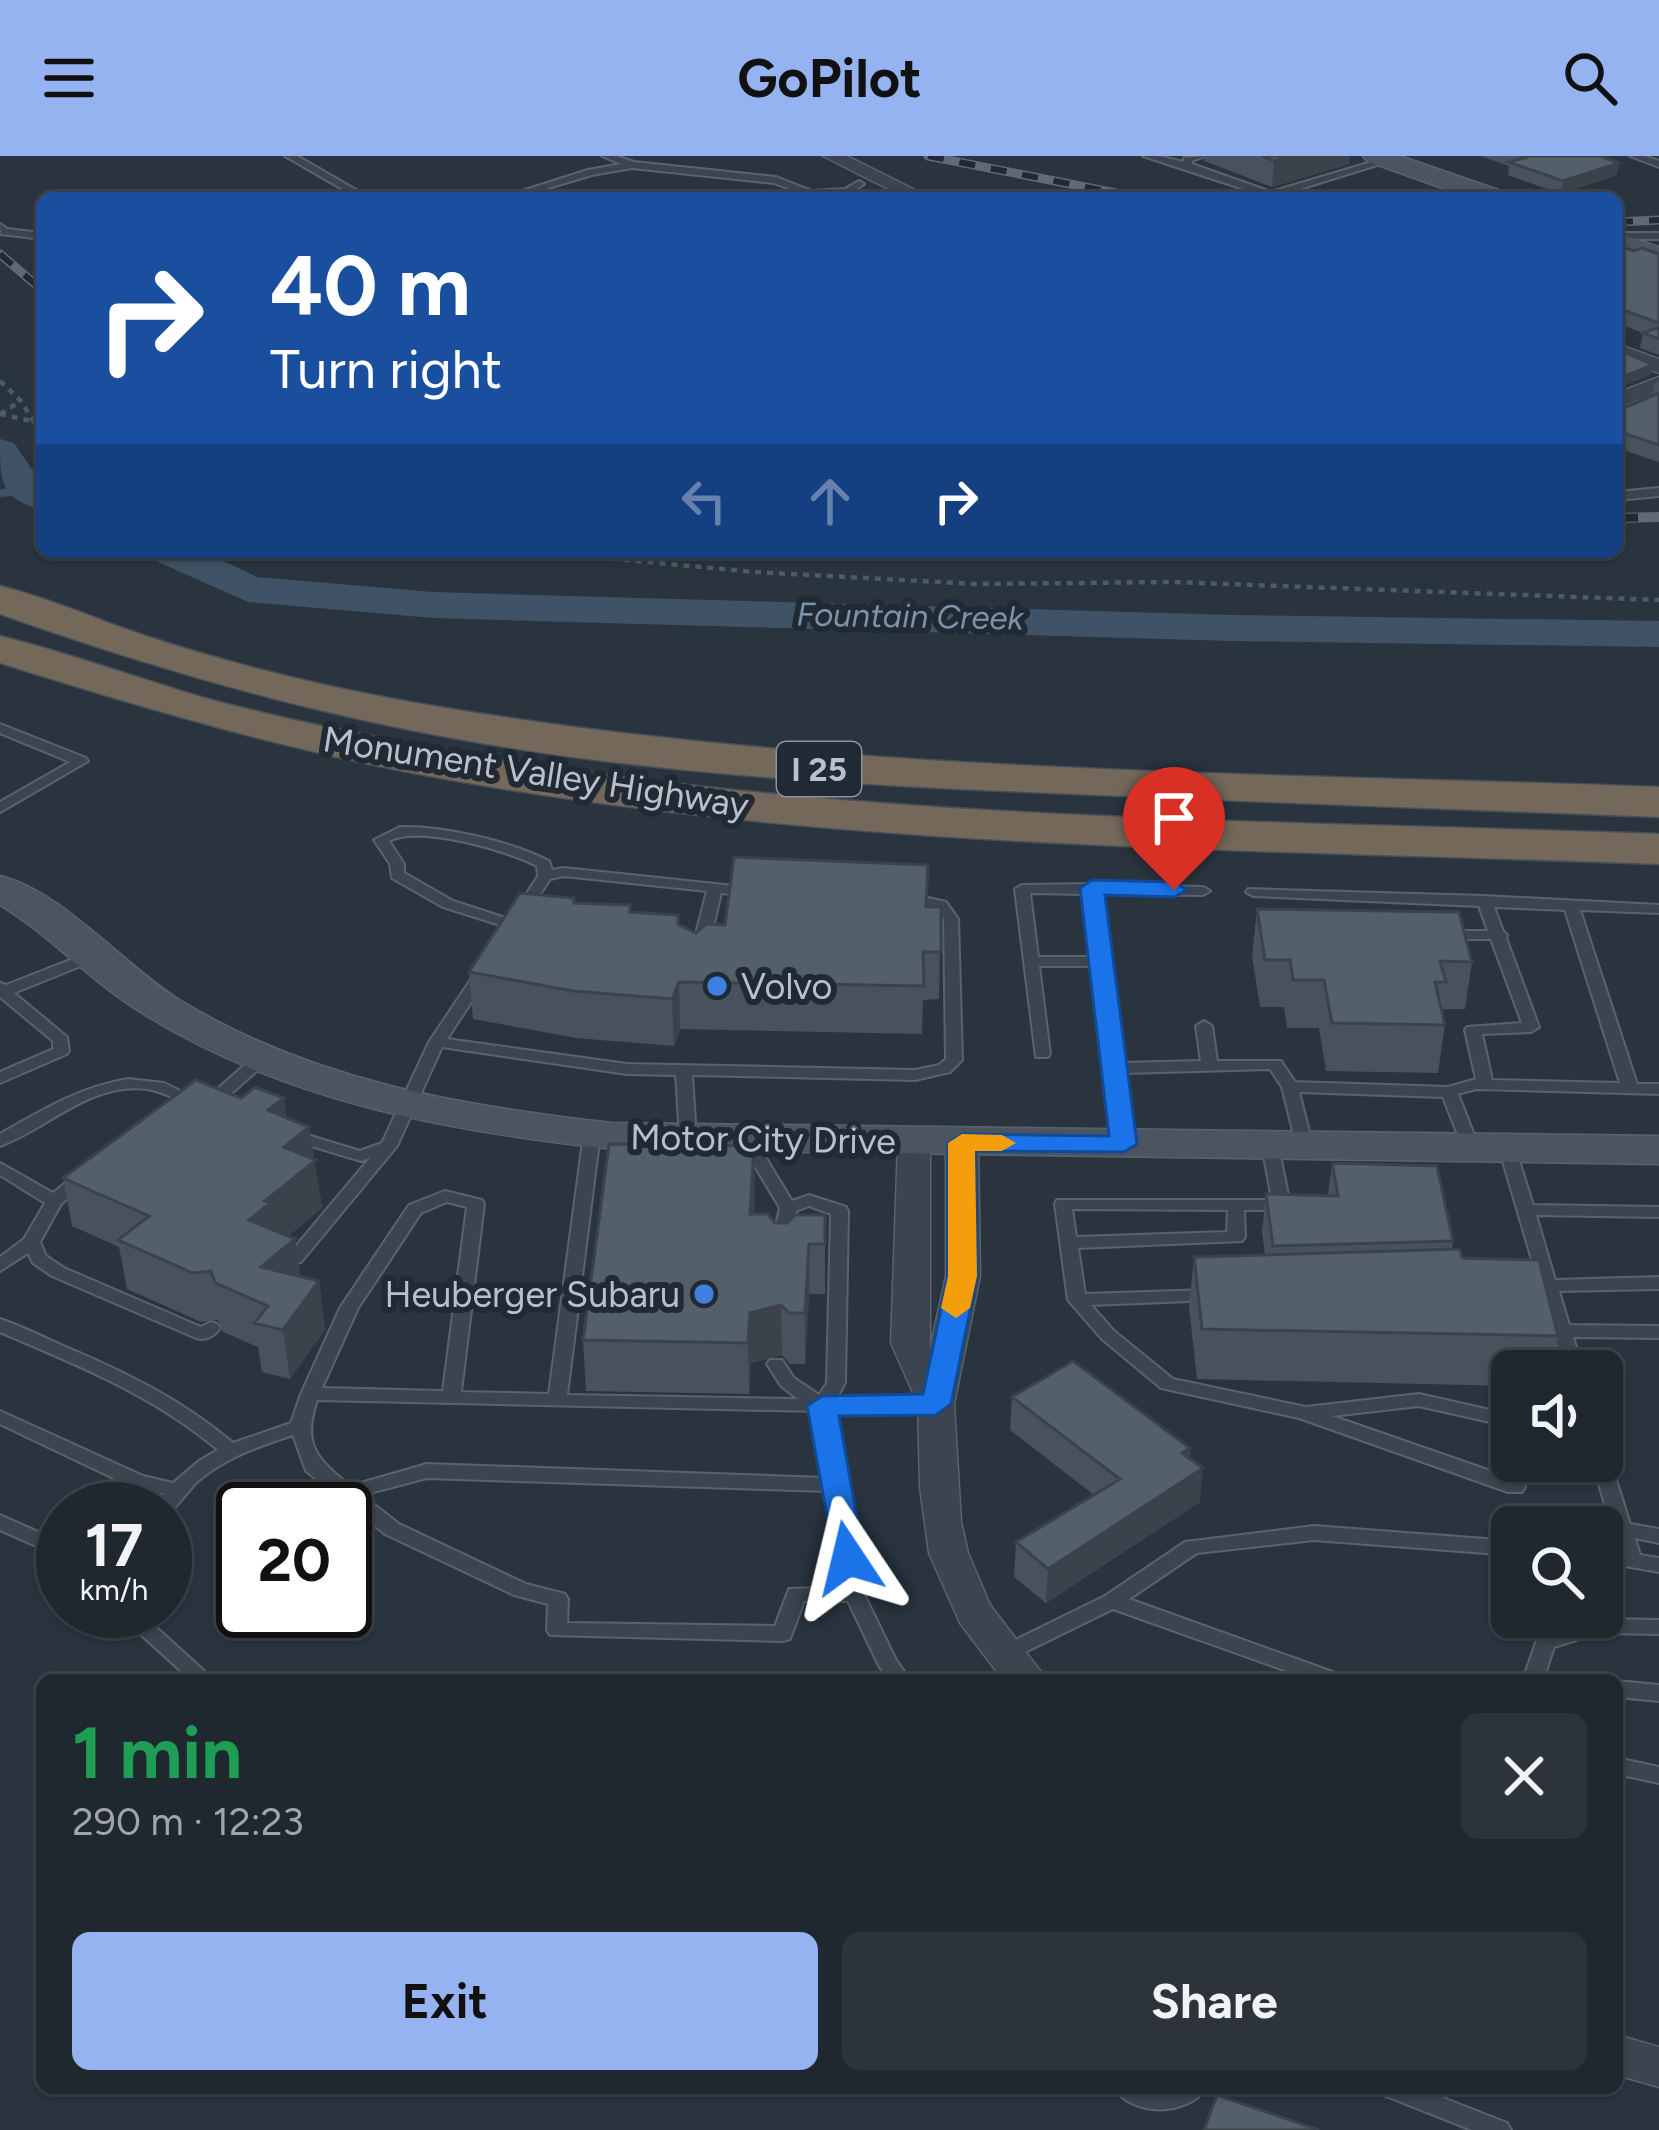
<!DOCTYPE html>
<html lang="en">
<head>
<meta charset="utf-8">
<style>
  :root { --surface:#1f272f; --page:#2c333b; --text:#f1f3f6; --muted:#a1a5aa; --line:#3c444b; --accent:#95b2f1 }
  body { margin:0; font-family:Figtree,sans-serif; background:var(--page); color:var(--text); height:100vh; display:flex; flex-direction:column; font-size:45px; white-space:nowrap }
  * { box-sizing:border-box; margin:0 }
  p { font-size:39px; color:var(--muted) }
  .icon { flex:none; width:66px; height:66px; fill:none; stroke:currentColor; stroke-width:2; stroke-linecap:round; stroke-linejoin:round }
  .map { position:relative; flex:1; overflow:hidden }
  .panel { position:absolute; left:36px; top:1518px; width:1587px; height:420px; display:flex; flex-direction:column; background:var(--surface); border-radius:18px; box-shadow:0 3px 9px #0004,0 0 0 3px var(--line) }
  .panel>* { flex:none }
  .top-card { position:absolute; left:36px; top:36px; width:1587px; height:366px; border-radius:18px; box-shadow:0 3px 9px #0004,0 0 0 3px var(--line); background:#1a4fa0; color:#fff; overflow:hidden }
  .controls { position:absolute; left:1491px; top:1194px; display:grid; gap:24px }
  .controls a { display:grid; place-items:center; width:132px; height:132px; border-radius:18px; background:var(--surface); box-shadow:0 3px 9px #0004,0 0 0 3px var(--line); font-size:60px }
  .speed { position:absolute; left:36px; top:1326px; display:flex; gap:24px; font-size:60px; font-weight:700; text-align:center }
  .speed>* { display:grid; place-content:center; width:156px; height:156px; border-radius:50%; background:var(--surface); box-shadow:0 3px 9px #0004,0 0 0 3px var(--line); line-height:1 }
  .speed small { font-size:30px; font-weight:400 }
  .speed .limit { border:6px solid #111; border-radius:18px; background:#fff; color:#111 }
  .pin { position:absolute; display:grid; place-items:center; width:102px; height:102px; color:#fff; margin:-123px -51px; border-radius:50% 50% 50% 0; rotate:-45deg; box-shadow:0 0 12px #0007 }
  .pin .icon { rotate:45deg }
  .me { position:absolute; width:132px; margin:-66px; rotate:350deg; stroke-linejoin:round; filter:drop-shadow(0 0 9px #0008) }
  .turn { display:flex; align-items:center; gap:42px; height:252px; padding:0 36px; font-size:54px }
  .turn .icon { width:156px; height:156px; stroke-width:2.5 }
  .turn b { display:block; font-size:84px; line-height:102px }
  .lanes { display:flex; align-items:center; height:114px; padding:0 36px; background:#0003; justify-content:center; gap:60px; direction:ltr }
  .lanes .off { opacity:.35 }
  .round { display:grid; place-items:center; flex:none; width:126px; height:126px; border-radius:18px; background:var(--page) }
  .headline { display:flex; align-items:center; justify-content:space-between; height:204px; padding:0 36px }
  h1 { font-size:72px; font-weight:700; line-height:90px; color:#1e9e55 }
  .cta { display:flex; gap:24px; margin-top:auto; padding:24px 36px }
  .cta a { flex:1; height:138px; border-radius:18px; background:var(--accent); color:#111; font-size:48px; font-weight:700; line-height:138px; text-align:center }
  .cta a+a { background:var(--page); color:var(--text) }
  header { display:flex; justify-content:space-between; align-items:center; height:156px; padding:0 36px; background:var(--accent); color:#111; font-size:54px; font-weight:700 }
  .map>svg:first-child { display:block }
</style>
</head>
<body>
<header><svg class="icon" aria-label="menu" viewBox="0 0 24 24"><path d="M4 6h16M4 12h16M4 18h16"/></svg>GoPilot<svg class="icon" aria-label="search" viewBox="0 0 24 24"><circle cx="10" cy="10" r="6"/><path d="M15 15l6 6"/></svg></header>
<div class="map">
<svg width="1659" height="1974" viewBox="0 0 1659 1974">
  <rect width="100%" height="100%" fill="#29343f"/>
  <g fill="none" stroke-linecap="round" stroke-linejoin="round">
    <!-- stream-far1 -->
    <path stroke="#405366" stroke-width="6" d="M9 336 25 335"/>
    <!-- stream -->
    <path stroke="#405366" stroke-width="8" d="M0 337 25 335"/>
    <!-- river -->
    <path fill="#405366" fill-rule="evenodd" d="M0 283 14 287 42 328V354C0 342 0 326 0 283Z
      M150 396H205L257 421 433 436 1232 459 1659 465V491L1232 485 433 462 248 446 156 405Z"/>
    <defs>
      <path id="lane" d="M285 0H297L370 42H358Z
        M602 0H616L634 6 776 21 812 35 845 33 859 25 864 28 847 39 811 41 774 27 632 12 592 19 515 42H500L588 14 621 8Z
        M1143 0H1159L1183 6 1184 2 1205 0 1192 5V8L1271 36 1385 2 1393 4 1271 42Z
        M1630 0H1644L1659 5V11Z
        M0 68 7 73 42 77V83L1 78Z
        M1617 77H1659V83H1617Z
        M1659 332V340L1617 344V336Z
        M0 568 86 602 88 605 0 656V646L70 606 0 577Z
        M400 671C444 670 510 685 549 705L552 714 564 712 753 732 760 736 753 740 721 737 709 789 701 794 693 789 707 735 564 720 550 723 528 757 523 758 516 754 538 720 537 710C506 694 420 669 389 685L404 708V717L453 745 518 766 520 769 518 772 513 773 443 751 392 722 390 708 374 684Z
        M1092 728 1203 731 1210 735 1203 739 1100 738 1123 907 1201 905 1196 870 1204 865 1212 870 1217 905H1281L1295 926 1448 931 1476 923 1465 874 1467 871 1522 867 1491 783H1447L1440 779 1447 775H1488L1479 750 1253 740 1246 736 1248 733 1484 740 1659 749V757L1580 754 1637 928H1659V938L1476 933 1458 938 1479 992 1471 997 1463 992 1443 941 1299 936 1313 991 1305 996 1297 991 1282 931 1270 913 1124 917 1132 988 1124 993 1118 992 1095 810H1039L1050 898 1048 901H1036L1015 733 1022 729ZM1030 737 1085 738 1094 801H1038ZM1494 751 1565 754 1620 927 1492 924 1482 878 1531 876 1539 871 1506 782 1507 779 1503 775Z
        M910 738 946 746 958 763 962 904 950 916 915 924 692 919 696 982 688 987 680 982 676 919 627 918 442 891 397 990 301 1106H289L286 1102 370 1002 361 1005 288 983 286 980 294 975 360 995 382 987 429 886 478 813H488L491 816 447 883 627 908 915 914 939 909 946 903 944 763 936 752 905 745 903 742Z
        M93 795 98 797 101 800 98 803 14 837 67 881 69 895 67 898 0 927V916L53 893V885L0 841V827L6 829Z
        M262 897 270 902 268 905 217 950H205L203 947 205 944 256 899Z
        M128 923 164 927 199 944 191 949C176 944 162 935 147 933 90 926 49 972 0 990V978C42 954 80 931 128 923Z
        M592 973 600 978 567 1239 798 1243 781 1230 767 1208 770 1204H782L794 1222 819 1239 827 1227 831 1058 809 1050 796 1055 790 1086 781 1091 775 1090 772 1086 780 1052 738 982 746 977 752 979 792 1045 809 1039 846 1051 848 1055 845 1227 836 1243 936 1242 943 1244 945 1248 943 1252 936 1254 832 1255 864 1438 896 1504 910 1524H889L878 1508 848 1445H804L790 1483 783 1485 550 1479 547 1474 548 1448 514 1439 385 1378 306 1315 293 1279C259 1290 225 1302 198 1325 186 1336 178 1352 165 1359V1353H154L164 1338 130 1330 0 1268V1255L143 1320 173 1327 199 1305 218 1294C153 1239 77 1209 0 1176V1163C21 1170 41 1180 61 1189 123 1215 181 1243 233 1287L291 1267 301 1238 340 1152 409 1049 445 1035 482 1044 484 1048 461 1236 549 1238 584 978ZM447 1046 467 1051 443 1235 322 1232 358 1152 421 1057ZM317 1244 814 1255 825 1322 427 1308 350 1330C316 1302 302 1289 317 1244ZM427 1322 827 1335 843 1431 789 1433 775 1470 567 1467 568 1443 565 1438 526 1428 399 1368 362 1339Z
        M1270 984 1278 989 1290 1049 1282 1054H1244L1245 1081 1242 1085 1078 1092 1085 1138 1208 1134 1217 1140 1214 1144 1091 1149 1114 1175 1173 1223 1306 1251 1419 1238 1512 1259V1271L1419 1250 1332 1260 1522 1326 1525 1331 1522 1336H1508L1299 1262 1161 1232 1102 1183 1068 1144 1055 1048 1057 1044H1272L1262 989ZM1072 1053 1228 1054 1227 1076 1076 1081Z
        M1507 987 1515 992 1533 1049 1659 1051V1061L1536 1059 1555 1124 1659 1121V1133L1559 1135 1569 1169 1659 1170V1182L1573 1181 1583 1215H1565L1541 1135 1528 1136 1519 1130 1522 1126 1538 1124 1499 992Z
        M0 1007 53 1037 74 1020 80 1019 88 1024 61 1048 40 1086 46 1100 64 1112 201 1171 211 1166 217 1168 220 1172C214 1181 205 1185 196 1182L52 1120 33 1107 28 1097 0 1115V1101L24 1083 45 1047 0 1019Z
        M1602 1299 1610 1305 1630 1368 1659 1373V1387L1635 1382 1640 1399 1659 1402V1416L1602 1406V1392L1619 1395 1592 1305H1602Z
        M0 1359 63 1387V1402L0 1374Z
        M1314 1370 1512 1385V1399L1314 1384 1197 1397 1129 1443 1341 1519 1344 1524H1312L1113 1453 1011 1503 1004 1505 997 1503 994 1498 997 1493 1105 1440 1185 1386Z
        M115 1455H138L214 1524H191Z
        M1599 1463 1659 1464V1478L1599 1477 1554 1491 1543 1524H1523L1538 1481Z
        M1617 1525 1659 1529V1545L1617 1541Z
        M1617 1602 1659 1611V1627L1617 1618Z
        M1114 1932 1160 1934 1207 1932C1186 1960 1134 1961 1114 1932Z
        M1379 1932H1418L1507 1967 1511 1974H1472L1383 1939Z"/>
      <path id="street" d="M823 0H847L931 42H906Z
        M1617 188 1659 203V217L1617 202Z
        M1659 221V236L1617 252V237Z
        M914 976 930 986V1193L946 1120V987L962 977 978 987 980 1120 954 1248 961 1366 968 1397 990 1449 1047 1524H1003L960 1467 929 1397 920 1331 918 1248 891 1187 898 986Z
        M1617 1879 1659 1891V1931L1617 1919Z"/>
      <path id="secondary" d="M1363 0H1400L1504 36 1508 42H1470L1367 5Z
        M1617 77 1659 91V108L1617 94Z
        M0 720C64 736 124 810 181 845 313 925 461 950 612 967L1659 980V1008L612 993C446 975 282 945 139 855 89 824 50 779 0 749Z"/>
      <path id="highway" d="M0 430C50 442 97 464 146 480 231 508 321 530 410 546 821 618 1243 616 1659 631V661C1456 653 1254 646 1051 637 834 628 614 616 401 572 264 544 132 505 0 458Z
        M0 480C70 497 139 523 208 543 272 560 338 574 403 586 815 666 1241 663 1659 678V708C1241 692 815 695 403 615 266 588 133 549 0 507Z"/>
    </defs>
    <!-- lane casing -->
    <use href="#lane" stroke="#5a636c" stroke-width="4"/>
    <!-- street casing -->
    <use href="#street" stroke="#5a636c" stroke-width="3"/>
    <!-- secondary casing -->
    <use href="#secondary" stroke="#5a636c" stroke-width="3"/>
    <!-- highway casing -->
    <use href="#highway" stroke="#475059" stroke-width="3"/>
    <!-- path -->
    <path stroke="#4b5d5f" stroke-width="4.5" stroke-dasharray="6 6" stroke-linecap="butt" d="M0 225 21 245 42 279
      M0 258 31 265
      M0 258 21 245
      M540 396 755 416 976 428 1172 426 1659 444"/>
    <!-- lane -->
    <use href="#lane" fill="#3c454f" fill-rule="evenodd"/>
    <!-- street -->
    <use href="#street" fill="#3c454f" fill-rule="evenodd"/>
    <!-- secondary -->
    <use href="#secondary" fill="#4b5561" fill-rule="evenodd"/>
    <!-- highway -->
    <use href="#highway" fill="#74685a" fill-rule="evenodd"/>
    <defs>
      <path id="rail-far1" d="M928 0 1141 42
        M1617 66 1659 64
        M0 98 42 134"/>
      <path id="rail" d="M1617 362 1659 361"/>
    </defs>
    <!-- rail-far1 casing -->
    <use href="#rail-far1" stroke="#5f6a75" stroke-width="9"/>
    <!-- rail casing -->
    <use href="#rail" stroke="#5f6a75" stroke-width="10"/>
    <!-- rail-far1 -->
    <use href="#rail-far1" stroke="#212a34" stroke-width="6" stroke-dasharray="16" stroke-linecap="butt"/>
    <!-- rail -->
    <use href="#rail" stroke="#212a34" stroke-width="8" stroke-dasharray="21" stroke-linecap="butt"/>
  </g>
  <!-- wall -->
  <path fill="#48525d" d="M1204 0H1350L1349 8 1272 31 1204 5Z
    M1480 0H1600L1619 7 1617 19 1561 38 1508 19 1509 10Z
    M1617 89 1634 95 1659 98V199L1640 192 1643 177 1617 167Z
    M1659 225V306L1617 292V255L1652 240 1654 228Z
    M927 751H941L939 843 923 844 922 878 680 873 674 890 576 882 473 863 469 816 630 756 678 768 696 777 725 769Z
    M1257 753 1472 806 1465 853H1442L1445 869 1438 917 1326 915 1319 872H1287L1284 851H1260L1252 800Z
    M287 962 309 971 322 1052 288 1080 295 1083 300 1120 319 1125 325 1174 290 1223 262 1216 258 1191 223 1176 218 1164 201 1166 127 1133 119 1091 72 1070 63 1022Z
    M1332 1007 1453 1085 1452 1093 1462 1102 1558 1180 1552 1215H1512V1230L1197 1223 1189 1151 1194 1101 1265 1099 1262 1076 1266 1038 1328 1039Z
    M755 1039 754 1058 775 1067H787L825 1059V1138H809L805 1208H790L782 1199 751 1207 749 1238 586 1235 583 1184Z
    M1012 1241 1190 1292 1189 1303 1200 1346 1046 1447 1014 1421 1016 1386 1094 1339 1010 1274Z"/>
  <!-- shaded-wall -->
  <path fill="#3b424c" d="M1290 0H1350L1349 8 1272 31 1274 5Z
    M1619 7 1617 19 1561 38 1563 25Z
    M1653 209 1651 219 1620 231 1622 221Z
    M679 826 680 873 674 890 672 843Z
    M284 942 290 986 309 971 322 1052 276 1089 249 1064 268 954Z
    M754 990 755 1039 751 1108 750 1058Z
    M295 1083 302 1131 261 1111Z
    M809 1088V1138L805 1208V1157Z
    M319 1125 325 1174 290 1223 283 1174Z
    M781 1149 782 1199 751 1207 749 1238 748 1187 750 1157Z
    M1190 1292 1187 1323 1203 1312 1200 1346 1046 1447 1048 1413Z"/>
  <!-- building -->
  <path fill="#545f6c" stroke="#3b424c" stroke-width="3" d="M1262 0H1290L1274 5Z
    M1520 0H1600L1619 7 1563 25 1509 6 1524 2Z
    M1617 89 1634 95 1642 92 1659 98V167L1617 152Z
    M1659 171V183L1643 177Z
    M1617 193 1653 209 1622 221 1617 219Z
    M1659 237V289L1617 275V255Z
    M734 701 928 709 926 751H941V796H923L924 830 679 826 672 843 573 835 469 816 520 737 574 742V747L630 749V756L678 759V768L696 777 706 768 725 769Z
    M1257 753 1459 756 1472 806 1440 805 1446 826H1435L1445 869 1332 867 1324 824H1293L1290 804H1265Z
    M196 924 241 942 255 931 284 942 268 954 309 971 284 991 316 1004 265 1045 270 1047 249 1064 295 1083 261 1111 319 1125 283 1174 254 1167 268 1150 215 1127 211 1115 193 1117 118 1084 149 1060 63 1022Z
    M609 988 754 990 750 1058H768L775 1067H787L795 1059H825V1088H809L805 1157H789L781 1149 750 1157 748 1187 583 1184Z
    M1332 1007 1437 1010 1453 1085 1273 1090 1266 1038 1338 1040Z
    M1460 1093 1462 1102 1539 1104 1558 1180 1202 1173 1194 1101Z
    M1073 1205 1190 1292 1182 1297 1203 1312 1048 1413 1016 1386 1120 1323 1012 1241Z
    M1217 1939 1319 1974H1204Z"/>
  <!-- route -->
  <path fill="#1a73e8" stroke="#114b97" stroke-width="3" d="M1092 724 1174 726 1187 734 1174 741 1105 739 1137 988 1124 996 975 995 977 1120 951 1248 936 1259 839 1260 864 1402 859 1410H836L807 1250 822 1240 923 1238 948 1120V987L962 978 1109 980 1080 732Z"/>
  <!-- slow -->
  <path fill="#f59e0b" d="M962 978 1002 979 1016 987 1002 995H975L977 1120 970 1152 956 1162 941 1152 948 1120V987Z"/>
  <!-- markers -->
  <g fill="#3f7fe0" stroke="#212a34" stroke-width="4.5">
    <circle cx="717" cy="830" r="12"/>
    <circle cx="704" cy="1138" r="12"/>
  </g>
  <g text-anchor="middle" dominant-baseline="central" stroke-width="12" stroke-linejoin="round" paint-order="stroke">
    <!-- far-water labels -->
    <g font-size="33" font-style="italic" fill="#7d93a9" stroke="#212a34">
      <text transform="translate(910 460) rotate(1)">Fountain Creek</text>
    </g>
    <!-- shield labels -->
    <rect fill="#212a34" stroke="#8b939c" stroke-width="3" x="777" y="586" width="84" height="54" rx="9"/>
    <g font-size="33" font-weight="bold" fill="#b9c0c9">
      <text x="819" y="613">I 25</text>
    </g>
    <!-- street labels -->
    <g font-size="36" fill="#b9c0c9" stroke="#212a34">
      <text transform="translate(536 616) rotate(9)">Monument Valley Highway</text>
      <text transform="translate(763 983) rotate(1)">Motor City Drive</text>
    </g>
    <!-- poi labels -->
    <g font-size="36" fill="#b9c0c9" stroke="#212a34" text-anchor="start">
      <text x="741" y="830">Volvo</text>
      <text x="680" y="1138" text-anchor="end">Heuberger Subaru</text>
    </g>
  </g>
</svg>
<div class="controls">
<a><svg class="icon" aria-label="sound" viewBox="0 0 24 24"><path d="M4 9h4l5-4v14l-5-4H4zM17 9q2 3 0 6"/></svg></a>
<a><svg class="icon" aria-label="search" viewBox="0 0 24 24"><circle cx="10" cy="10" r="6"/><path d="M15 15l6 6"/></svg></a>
</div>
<div class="speed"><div>17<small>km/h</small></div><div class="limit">20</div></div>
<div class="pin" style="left:1174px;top:734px;background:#d93025"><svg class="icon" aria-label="arrive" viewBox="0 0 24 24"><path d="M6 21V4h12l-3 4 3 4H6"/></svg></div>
<svg class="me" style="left:848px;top:1402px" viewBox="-20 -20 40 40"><path d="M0-17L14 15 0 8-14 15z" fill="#1a73e8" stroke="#fff" stroke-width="4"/></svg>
<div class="top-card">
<div class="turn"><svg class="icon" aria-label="right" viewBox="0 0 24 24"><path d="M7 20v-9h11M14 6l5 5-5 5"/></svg><div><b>40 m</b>Turn right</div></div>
<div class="lanes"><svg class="icon off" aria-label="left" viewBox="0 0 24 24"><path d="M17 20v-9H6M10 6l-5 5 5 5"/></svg><svg class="icon off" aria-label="ahead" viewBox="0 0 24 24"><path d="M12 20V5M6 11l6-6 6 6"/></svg><svg class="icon" aria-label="right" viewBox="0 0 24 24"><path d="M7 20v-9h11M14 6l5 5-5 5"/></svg></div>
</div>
<section class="panel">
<div class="headline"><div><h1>1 min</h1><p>290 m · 12:23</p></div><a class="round"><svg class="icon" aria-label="close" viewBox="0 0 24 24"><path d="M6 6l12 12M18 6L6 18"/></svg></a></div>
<div class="cta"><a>Exit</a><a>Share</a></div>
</section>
</div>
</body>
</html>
